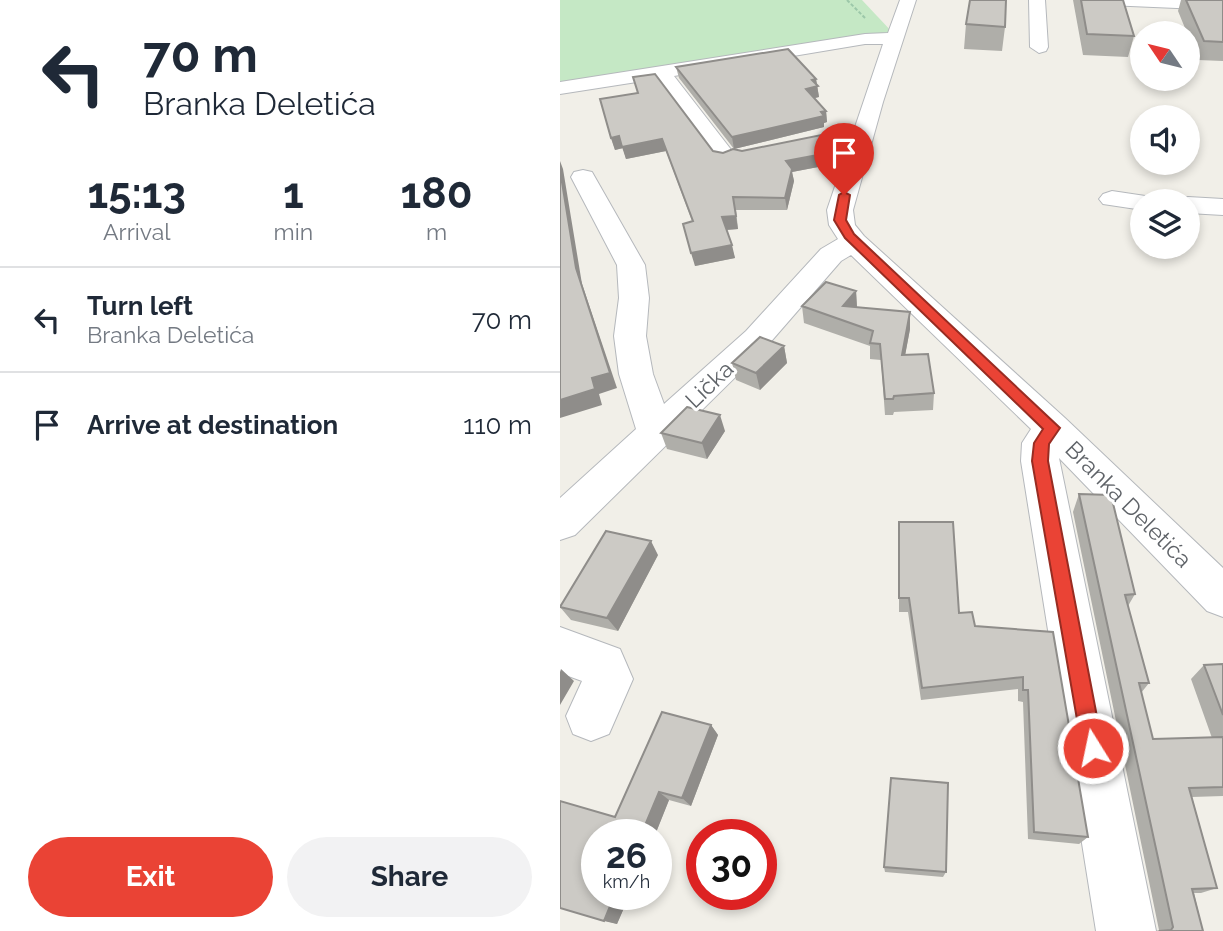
<!DOCTYPE html>
<html lang="en">
<head>
<meta charset="utf-8">
<style>
  :root { --surface:#fff; --page:#f2f2f3; --text:#1f2937; --muted:#747a83; --line:#e0e1e3; --accent:#ea4335 }
  body { margin:0; font-family:Raleway,sans-serif; background:var(--page); color:var(--text); height:100vh; display:flex; flex-direction:column; font-size:26px; white-space:nowrap }
  * { box-sizing:border-box; margin:0 }
  p { font-size:23px; color:var(--muted) }
  .icon { flex:none; width:38px; height:38px; fill:none; stroke:currentColor; stroke-width:2; stroke-linecap:round; stroke-linejoin:round }
  .map { position:relative; flex:1; overflow:hidden }
  .panel { display:flex; flex-direction:column; background:var(--surface); width:560px }
  .panel>* { flex:none }
  .guide { background:#fff; color:var(--text); overflow:hidden }
  .needle { width:46px; rotate:305deg }
  .controls { position:absolute; left:570px; top:21px; display:grid; gap:14px }
  .controls a { display:grid; place-items:center; width:70px; height:70px; border-radius:50%; background:var(--surface); box-shadow:0 4px 10px #0003; font-size:35px }
  .speed { position:absolute; left:21px; top:819px; display:flex; gap:14px; font-size:35px; font-weight:700; text-align:center }
  .speed>* { display:grid; place-content:center; width:91px; height:91px; border-radius:50%; background:var(--surface); box-shadow:0 4px 10px #0003; line-height:1 }
  .speed small { font-size:18px; font-weight:400 }
  .speed .limit { border:10px solid #d22; background:#fff; color:#111 }
  .pin { position:absolute; display:grid; place-items:center; width:60px; height:60px; color:#fff; margin:-72px -30px; border-radius:50% 50% 50% 0; rotate:-45deg; box-shadow:0 0 7px #0007 }
  .pin .icon { rotate:45deg }
  .me { position:absolute; width:77px; margin:-38px; rotate:350deg; stroke-linejoin:round; filter:drop-shadow(0 0 5px #0008) }
  .turn { display:flex; align-items:center; gap:24px; height:147px; padding:0 28px; font-size:32px }
  .turn .icon { width:91px; height:91px; stroke-width:2.5 }
  .turn b { display:block; font-size:49px; line-height:60px }
  .eta { display:flex; justify-content:space-evenly; align-items:center; height:119px; text-align:center }
  .eta b { font-size:42px; font-weight:700; line-height:49px }
  .primary-button { display:flex; gap:14px; margin-top:auto; padding:14px 28px }
  .primary-button a { flex:1; height:80px; border-radius:42px; background:var(--accent); color:#fff; font-size:28px; font-weight:700; line-height:80px; text-align:center }
  .primary-button a+a { background:var(--page); color:var(--text) }
  ul { padding:0; list-style:none }
  li { display:flex; align-items:center; gap:21px; height:105px; padding:0 28px; border-top:2px solid var(--line) }
  li div { flex:1 }
  li b { display:block; font-size:26px }
  li em { font-style:normal }
  main { display:flex; flex:1; min-height:0 }
  .map>svg:first-child { display:block }
</style>
</head>
<body>
<main>
<section class="panel">
<div class="guide">
<div class="turn"><svg class="icon" aria-label="left" viewBox="0 0 24 24"><path d="M17 20v-9H6M10 6l-5 5 5 5"/></svg><div><b>70 m</b>Branka Deletića</div></div>
</div>
<div class="eta">
<div><b>15:13</b><p>Arrival</p></div>
<div><b>1</b><p>min</p></div>
<div><b>180</b><p>m</p></div>
</div>
<ul>
<li><svg class="icon" aria-label="left" viewBox="0 0 24 24"><path d="M17 20v-9H6M10 6l-5 5 5 5"/></svg><div><b>Turn left</b><p>Branka Deletića</p></div><em>70 m</em></li>
<li><svg class="icon" aria-label="arrive" viewBox="0 0 24 24"><path d="M6 21V4h12l-3 4 3 4H6"/></svg><div><b>Arrive at destination</b></div><em>110 m</em></li>
</ul>
<div class="primary-button"><a>Exit</a><a>Share</a></div>
</section>
<div class="map">
<svg width="663" height="931" viewBox="0 0 663 931">
  <rect width="100%" height="100%" fill="#f1efe8"/>
  <!-- green -->
  <path fill="#c5e8c5" d="M0 0H302L333 33 0 84Z"/>
  <g fill="none" stroke-linecap="round" stroke-linejoin="round">
    <defs>
      <path id="minor" d="M340 0H356L323 102 293 210 295 225 304 236 505 418 663 568V617L647 611 499 458 596 931H536L461 461 462 443 471 429 291 255 281 261 208 345 15 535 0 540V498L76 429 59 374 54 336 59 298 57 265 11 177 14 172 23 170 32 172 85 265 89 298 86 336 93 374 104 404 186 331 261 249 278 239 269 225 267 210 323 44H305L114 76 176 156 172 161H156L96 79 0 94V82L305 34 328 33Z
        M469 0H485L488 47 486 51 479 53 470 47Z
        M539 0H663V10L547 5Z
        M552 191 592 197 595 201H583V210L543 204 539 199 543 194Z
        M628 197 663 199V215L628 213V201H618Z
        M0 627 60 649 73 679 49 734 31 741 13 734 6 716 22 681 0 673Z"/>
    </defs>
    <!-- minor casing -->
    <use href="#minor" stroke="#b5b8bc" stroke-width="2"/>
    <!-- path -->
    <path stroke="#9cc7a9" stroke-width="2" stroke-dasharray="3.5 2" stroke-linecap="butt" d="M287 0 306 19"/>
    <!-- minor -->
    <use href="#minor" fill="#fff" fill-rule="evenodd"/>
  </g>
  <!-- wall -->
  <path fill="#afaea9" d="M513 0H563L574 36 568 57 523 55Z
    M621 0H663V61L638 60 628 36V33H627L618 11Z
    M406 24 445 27 442 51 404 49Z
    M116 67 256 79 259 97 254 98 266 111 267 122 264 123V127L174 149 119 78Z
    M73 77 153 151 163 153 282 141 283 153 279 163 232 172 234 181 227 210H176L178 229 166 230 175 258 135 266 132 221 106 151 66 159 63 148 55 150 51 138 78 93Z
    M296 291 297 307 350 312V329L345 355 374 393 373 410 334 412 333 415H325L321 360 310 359V346L244 323 242 306Z
    M224 346 227 363 200 390 176 380 172 363Z
    M165 431 147 459 107 449 101 433Z
    M519 494 575 594 568 606 589 683 581 693 593 739 652 738 631 679 644 665 663 664V796L632 797 657 888 641 893H634L643 931H596L599 930 513 512Z
    M339 522 399 613 415 626 493 632 528 837 519 844 468 839 463 702 458 701V689L361 700 348 612H339Z
    M98 555 58 631 11 620 0 607V605Z
    M102 712 151 725 158 735 131 806 109 800 95 835H37V894H70L57 924 0 908V801L55 817Z
    M324 867 386 872 383 877 325 872Z"/>
  <!-- shaded-wall -->
  <path fill="#8f8d8a" d="M256 79 259 97 247 100 246 89 252 80Z
    M266 111 267 122 264 123V127L174 149 172 137Z
    M59 136 63 148 55 150 51 138Z
    M102 139 106 151 66 159 62 147Z
    M282 141 283 153 279 163 232 172 234 181 227 210 225 198 226 161Z
    M0 161 3 169 22 284 57 388 39 394 42 405 0 418V400L32 378 0 170Z
    M173 197 178 229 165 230 162 217Z
    M172 245 175 258 135 266 131 253Z
    M296 291 297 308 284 322 283 306Z
    M350 312V329L342 372V355Z
    M224 346 227 363 200 390 196 373Z
    M160 415 165 431 147 459 142 443Z
    M91 541 98 555 58 631 47 618Z
    M1 669 14 681 0 705V672Z
    M151 725 158 735 131 806 122 798Z
    M99 792 109 800 95 835H81Z
    M55 894H70L57 924 44 921Z"/>
  <!-- building -->
  <path fill="#cccac5" stroke="#8f8d8a" stroke-width="2" d="M410 0H446L445 27 406 24Z
    M521 0H563L574 36 527 34Z
    M626 0H663V42L644 41Z
    M228 49 256 79 252 80 258 86 246 89 266 111 261 112 264 116 172 137 116 67Z
    M95 74 153 151 163 153 173 149 182 151 276 132 282 141 279 151 226 161 232 169 225 198 173 197 176 216 162 217 172 245 131 253 123 224 133 221 102 139 62 147 59 136 51 138 40 99 78 93 73 77Z
    M0 170 16 268 50 373 32 378 35 389 0 400Z
    M266 282 296 291 283 306 350 312 342 355 368 354 374 393 334 396 333 399H325L320 344 310 343 313 331 242 306Z
    M200 337 224 346 196 373 172 363Z
    M127 407 160 415 142 443 101 433Z
    M519 494 551 495 575 594 565 595 589 683H579L593 739 663 737V787L629 788 657 888 632 889 643 931H599L611 930 613 927Z
    M339 522H393L399 613 412 612 415 626 493 632 528 837 474 832 468 690H463V677L362 688 349 598H339Z
    M46 531 91 541 47 618 0 607Z
    M663 664V715L644 665Z
    M102 712 151 725 122 798 99 792 81 835H37V894H55L44 921 0 908V801L55 817Z
    M331 778 388 783 386 872 324 867Z"/>
  <!-- route -->
  <path fill="#ea4335" stroke="#982c22" stroke-width="2" d="M284 192 290 195 286 220 294 234 500 428 489 444 488 461 543 748 540 756 533 759 525 756 522 748 472 461 474 443 483 429 285 238 274 220 279 195Z"/>
  <g text-anchor="middle" dominant-baseline="central" stroke-width="6" stroke-linejoin="round" paint-order="stroke">
    <!-- street labels -->
    <g font-size="23" fill="#5f6368" stroke="#fff">
      <text transform="translate(149 384) rotate(-44)">Lička</text>
      <text transform="translate(569 504) rotate(45)">Branka Deletića</text>
    </g>
  </g>
</svg>
<div class="controls">
<a><svg class="needle" viewBox="-14 -14 28 28"><path d="M0-13l5 13h-10z" fill="#e53935"/><path d="M0 13l5-13h-10z" fill="#747a83"/></svg></a>
<a><svg class="icon" aria-label="sound" viewBox="0 0 24 24"><path d="M4 9h4l5-4v14l-5-4H4zM17 9q2 3 0 6"/></svg></a>
<a><svg class="icon" aria-label="layers" viewBox="0 0 24 24"><path d="M12 4l9 5-9 5-9-5zM3 14l9 5 9-5"/></svg></a>
</div>
<div class="speed"><div>26<small>km/h</small></div><div class="limit">30</div></div>
<div class="pin" style="left:284px;top:195px;background:#d93025"><svg class="icon" aria-label="arrive" viewBox="0 0 24 24"><path d="M6 21V4h12l-3 4 3 4H6"/></svg></div>
<svg class="me" style="left:533px;top:748px" viewBox="-20 -20 40 40"><circle r="17" fill="#ea4335" stroke="#fff" stroke-width="3"/><path d="M0-11L8 9 0 5-8 9z" fill="#fff"/></svg>
</div>
</main>
</body>
</html>
